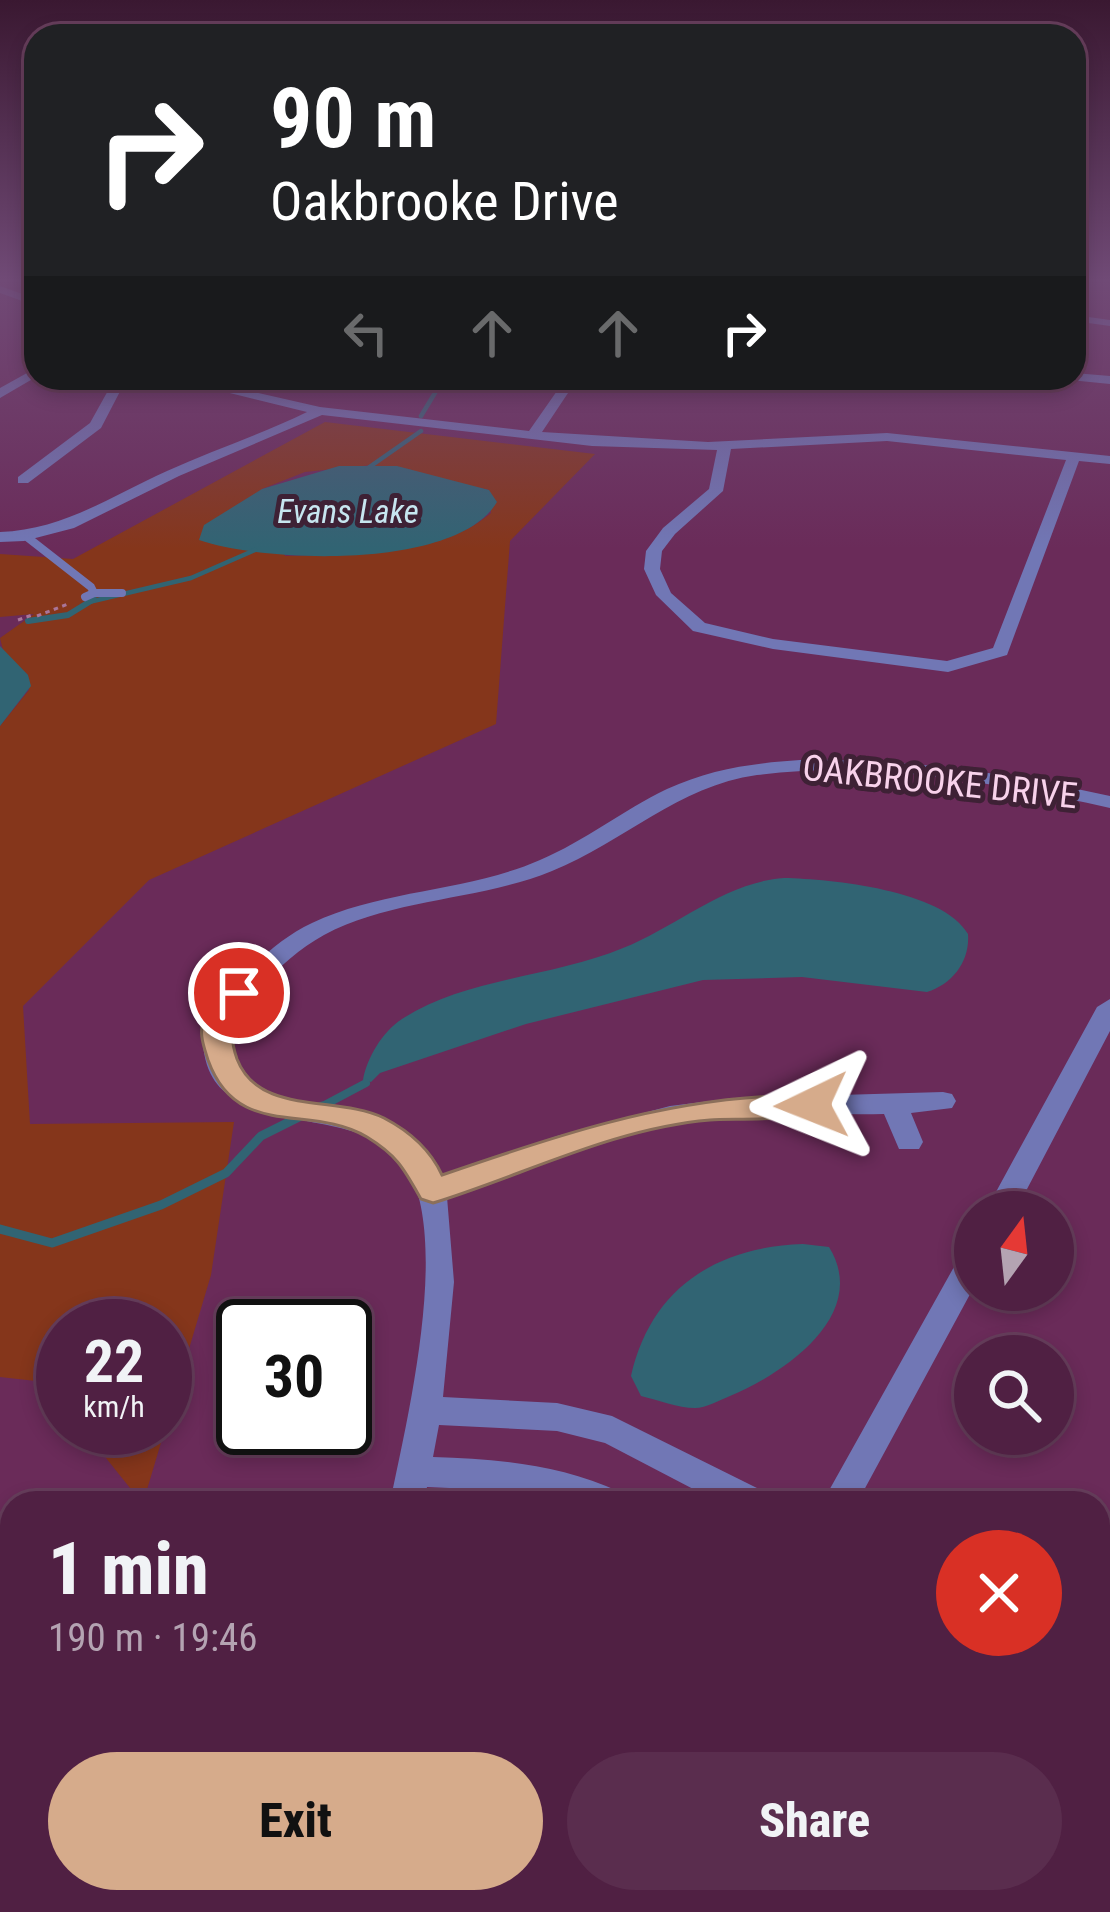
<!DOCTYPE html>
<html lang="en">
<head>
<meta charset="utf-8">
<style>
  :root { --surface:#502043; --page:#5a2d4e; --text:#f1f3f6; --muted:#b4a3b2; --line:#673e5c; --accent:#d6ab8b }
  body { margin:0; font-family:"Roboto Condensed",sans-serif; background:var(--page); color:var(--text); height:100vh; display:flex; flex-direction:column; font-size:45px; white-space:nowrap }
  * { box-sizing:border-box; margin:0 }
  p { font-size:39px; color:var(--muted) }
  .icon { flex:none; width:66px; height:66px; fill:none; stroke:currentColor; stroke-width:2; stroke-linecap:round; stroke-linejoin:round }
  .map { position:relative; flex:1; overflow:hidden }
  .panel { position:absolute; left:0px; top:1491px; width:1110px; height:423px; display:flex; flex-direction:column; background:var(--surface); border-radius:36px 36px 0 0; box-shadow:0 6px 18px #0003,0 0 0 3px var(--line) }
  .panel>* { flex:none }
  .hud { position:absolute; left:24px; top:24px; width:1062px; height:366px; border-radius:36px; box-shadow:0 6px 18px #0003,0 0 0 3px var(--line); background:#202124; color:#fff; overflow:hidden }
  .needle { width:78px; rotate:15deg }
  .fabs { position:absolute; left:954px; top:1191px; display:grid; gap:24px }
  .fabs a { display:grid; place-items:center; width:120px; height:120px; border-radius:50%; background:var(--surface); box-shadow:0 6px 18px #0003,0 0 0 3px var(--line); font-size:60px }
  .speed { position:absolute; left:36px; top:1299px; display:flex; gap:24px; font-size:60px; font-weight:700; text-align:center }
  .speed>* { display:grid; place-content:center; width:156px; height:156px; border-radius:50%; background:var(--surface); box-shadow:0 6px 18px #0003,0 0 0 3px var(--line); line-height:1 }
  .speed small { font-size:30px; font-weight:400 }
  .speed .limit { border:6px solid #111; border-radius:18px; background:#fff; color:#111 }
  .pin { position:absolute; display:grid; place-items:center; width:102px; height:102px; color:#fff; margin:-51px; border:6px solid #fff; border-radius:50%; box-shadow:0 3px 12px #0007 }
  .me { position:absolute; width:132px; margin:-66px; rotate:268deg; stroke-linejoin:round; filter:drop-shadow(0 0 9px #0008) }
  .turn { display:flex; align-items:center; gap:42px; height:252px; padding:0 48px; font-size:54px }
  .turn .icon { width:156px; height:156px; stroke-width:2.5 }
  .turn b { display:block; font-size:84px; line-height:102px }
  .lanes { display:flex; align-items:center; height:114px; padding:0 48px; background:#0003; justify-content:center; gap:60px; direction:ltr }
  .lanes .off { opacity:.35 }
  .round { display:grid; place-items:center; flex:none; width:126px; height:126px; border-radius:63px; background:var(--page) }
  .overview { display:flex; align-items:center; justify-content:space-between; height:204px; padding:0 48px }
  h1 { font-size:72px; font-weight:800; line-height:90px }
  .primary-button { display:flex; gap:24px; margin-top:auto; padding:24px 48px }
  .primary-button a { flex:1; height:138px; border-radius:72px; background:var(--accent); color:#111; font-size:48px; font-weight:800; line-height:138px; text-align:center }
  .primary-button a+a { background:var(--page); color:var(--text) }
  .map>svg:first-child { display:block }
</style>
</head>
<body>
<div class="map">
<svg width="1110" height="1912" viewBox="0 0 1110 1912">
  <rect width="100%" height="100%" fill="#6a2b59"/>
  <!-- green -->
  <path fill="#85361b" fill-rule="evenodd" d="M325 422 595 454 510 541 496 724 149 880 23 1006 30 1124 234 1122 211 1275 143 1503H142L82 1428H165V1326H63V1404L45 1382 0 1377V726L29 690 28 675 4 654 0 638 34 614 0 617V554L73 559ZM372 465 489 490 491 513C437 558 353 554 285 556L262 489 305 472Z"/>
  <!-- water -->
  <path fill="#316473" d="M339 466H397L489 490 497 502C457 570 265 563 199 540L204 525 262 489Z
    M0 646 28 675 31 686 0 726Z
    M784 878C831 879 943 890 968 934 970 961 953 984 927 992L802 977 703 980 526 1024 380 1073 371 1082 363 1080C367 1058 382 1032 402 1019 465 978 554 977 623 948 676 927 725 882 784 878Z
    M803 1244 829 1247C871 1315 783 1374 730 1396 720 1400 706 1408 695 1408 678 1408 658 1400 641 1396L631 1376C651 1288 716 1247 803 1244Z"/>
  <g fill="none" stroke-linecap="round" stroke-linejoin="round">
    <!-- stream-far4 -->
    <path stroke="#316473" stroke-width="4.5" d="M421 416 444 378
      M368 468 421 431
      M89 602 191 578 255 550"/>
    <!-- stream-far3 -->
    <path stroke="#316473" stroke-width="6" d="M28 621 68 615 94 599"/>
    <!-- stream-far2 -->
    <path stroke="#316473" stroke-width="8" d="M317 1109 366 1083"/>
    <!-- stream-far1 -->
    <path stroke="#316473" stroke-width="9" d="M314 1110 322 1106
      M0 1229 52 1243 161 1205 226 1173 261 1136 301 1116"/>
    <!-- stream -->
    <path stroke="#316473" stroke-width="12" d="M0 1830 12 1826
      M393 1902 405 1912"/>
    <!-- path-far1 -->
    <path stroke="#a97599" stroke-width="3" stroke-dasharray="4.5 4.5" stroke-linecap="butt" d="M37 616 68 604
      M18 620 35 614"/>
    <!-- path -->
    <path stroke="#a97599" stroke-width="8" stroke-dasharray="15 15" stroke-linecap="butt" d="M436 1912 442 1902"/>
    <!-- service-far1 -->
    <path stroke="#7177b5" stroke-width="8" d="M27 537 91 587 94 593 85 597
      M94 593H122"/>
    <!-- service -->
    <path stroke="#7177b5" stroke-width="20" d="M1098 1883 1110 1891
      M904 1905 916 1912"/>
    <!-- minor -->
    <path fill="#7177b5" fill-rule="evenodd" d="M0 286 36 299V306L0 293Z
      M1074 315 1110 320V326L1074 321Z
      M36 368V377L0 398V388Z
      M1074 373 1110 376V384L1070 380Z
      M115 378H127L101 428 28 483H18V477L90 423Z
      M169 378H192L320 407 529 431 566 378H578L542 432 708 442 887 433 1110 456V464L1079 461 1007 655 948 672 773 649 693 631 656 595 644 569 646 551 663 528 709 489 717 450 592 446 322 415 179 476 74 528 24 541 0 542V532C63 530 111 496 167 471 213 450 262 434 307 412ZM887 441 1066 460 993 648 947 661 773 639 705 623 671 593 660 569 662 551 675 534 723 491 731 449Z
      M800 760C905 758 1007 773 1110 796V808C996 783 874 760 757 775 678 786 624 842 552 871 479 901 394 898 324 935 300 948 280 967 260 986 246 1000 226 1015 229 1038 238 1136 400 1076 440 1177L557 1136 670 1106 735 1098 943 1092 952 1094 956 1101 952 1108 911 1113 923 1142 919 1149H899L884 1114C825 1115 765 1111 707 1119 617 1131 532 1166 447 1197L454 1282 443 1397 557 1403 612 1416 765 1492 770 1503H720L605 1443 557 1431 439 1425 433 1457C499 1459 559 1464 620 1492L625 1503H572L513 1491 427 1487 424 1503H390C407 1420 449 1248 409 1171 373 1101 232 1142 207 1065 195 1027 213 1003 240 978 262 957 284 936 312 923 384 889 467 892 540 860 585 841 623 810 667 789 710 769 753 763 800 760Z
      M12 1731V1771L0 1774V1734Z"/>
    <!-- tertiary -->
    <path fill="#7177b5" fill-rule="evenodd" d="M1110 999V1031L1015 1212H985L1097 1007Z
      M975 1246V1285L857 1503H822L964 1249Z
      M599 1902H642L638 1912H595Z"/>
  </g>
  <!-- sky -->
  <linearGradient id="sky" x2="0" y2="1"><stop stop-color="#3a1831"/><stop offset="0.51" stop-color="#704a76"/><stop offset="1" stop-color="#704a76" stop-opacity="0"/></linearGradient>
  <rect width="1110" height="549" fill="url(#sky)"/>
  <!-- route -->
  <path fill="#d6ab8b" stroke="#8b6f5a" stroke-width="3" d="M239 984 253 993C235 1019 226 1027 237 1059 259 1116 337 1095 384 1118 409 1131 430 1149 442 1175 552 1137 658 1101 776 1096 793 1095 816 1088 827 1105 814 1123 735 1118 710 1120 614 1128 524 1175 433 1203L421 1199C404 1169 398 1156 367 1137 310 1103 237 1141 208 1060 203 1044 198 1032 205 1015 211 1002 226 988 239 984Z"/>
  <g text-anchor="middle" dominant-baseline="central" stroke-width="10" stroke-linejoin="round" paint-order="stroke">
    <!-- far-water labels -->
    <g font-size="33" font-style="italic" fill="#c7e6f0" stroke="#3e2135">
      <text x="348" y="511">Evans Lake</text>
    </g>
    <!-- street labels -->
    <g font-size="36" fill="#f8d2eb" stroke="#3e2135">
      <text transform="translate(940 782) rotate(6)">OAKBROOKE DRIVE</text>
    </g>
  </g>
</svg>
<div class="fabs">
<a><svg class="needle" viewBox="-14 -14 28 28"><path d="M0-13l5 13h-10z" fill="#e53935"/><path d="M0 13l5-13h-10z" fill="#b4a3b2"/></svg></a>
<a><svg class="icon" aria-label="search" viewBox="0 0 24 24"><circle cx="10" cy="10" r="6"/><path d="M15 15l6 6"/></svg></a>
</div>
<div class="speed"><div>22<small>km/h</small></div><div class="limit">30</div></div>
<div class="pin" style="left:239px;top:993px;background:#d93025"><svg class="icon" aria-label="arrive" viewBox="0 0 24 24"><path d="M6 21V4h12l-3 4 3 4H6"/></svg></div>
<svg class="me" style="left:812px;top:1105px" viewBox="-20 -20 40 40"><path d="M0-17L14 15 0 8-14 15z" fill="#d6ab8b" stroke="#fff" stroke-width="4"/></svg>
<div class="hud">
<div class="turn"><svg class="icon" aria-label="right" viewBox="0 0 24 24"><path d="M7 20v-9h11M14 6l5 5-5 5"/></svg><div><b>90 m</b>Oakbrooke Drive</div></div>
<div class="lanes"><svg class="icon off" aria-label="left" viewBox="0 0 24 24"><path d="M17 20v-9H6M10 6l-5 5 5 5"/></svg><svg class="icon off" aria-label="ahead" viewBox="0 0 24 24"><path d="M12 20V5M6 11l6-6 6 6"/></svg><svg class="icon off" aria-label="ahead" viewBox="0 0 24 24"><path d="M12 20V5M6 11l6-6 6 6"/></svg><svg class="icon" aria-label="right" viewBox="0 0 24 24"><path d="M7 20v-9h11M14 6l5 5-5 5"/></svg></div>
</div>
<section class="panel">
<div class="overview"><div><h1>1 min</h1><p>190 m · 19:46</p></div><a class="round" style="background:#d93025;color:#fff"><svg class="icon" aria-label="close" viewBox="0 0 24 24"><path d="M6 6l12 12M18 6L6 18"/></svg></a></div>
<div class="primary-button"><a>Exit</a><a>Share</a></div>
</section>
</div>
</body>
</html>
